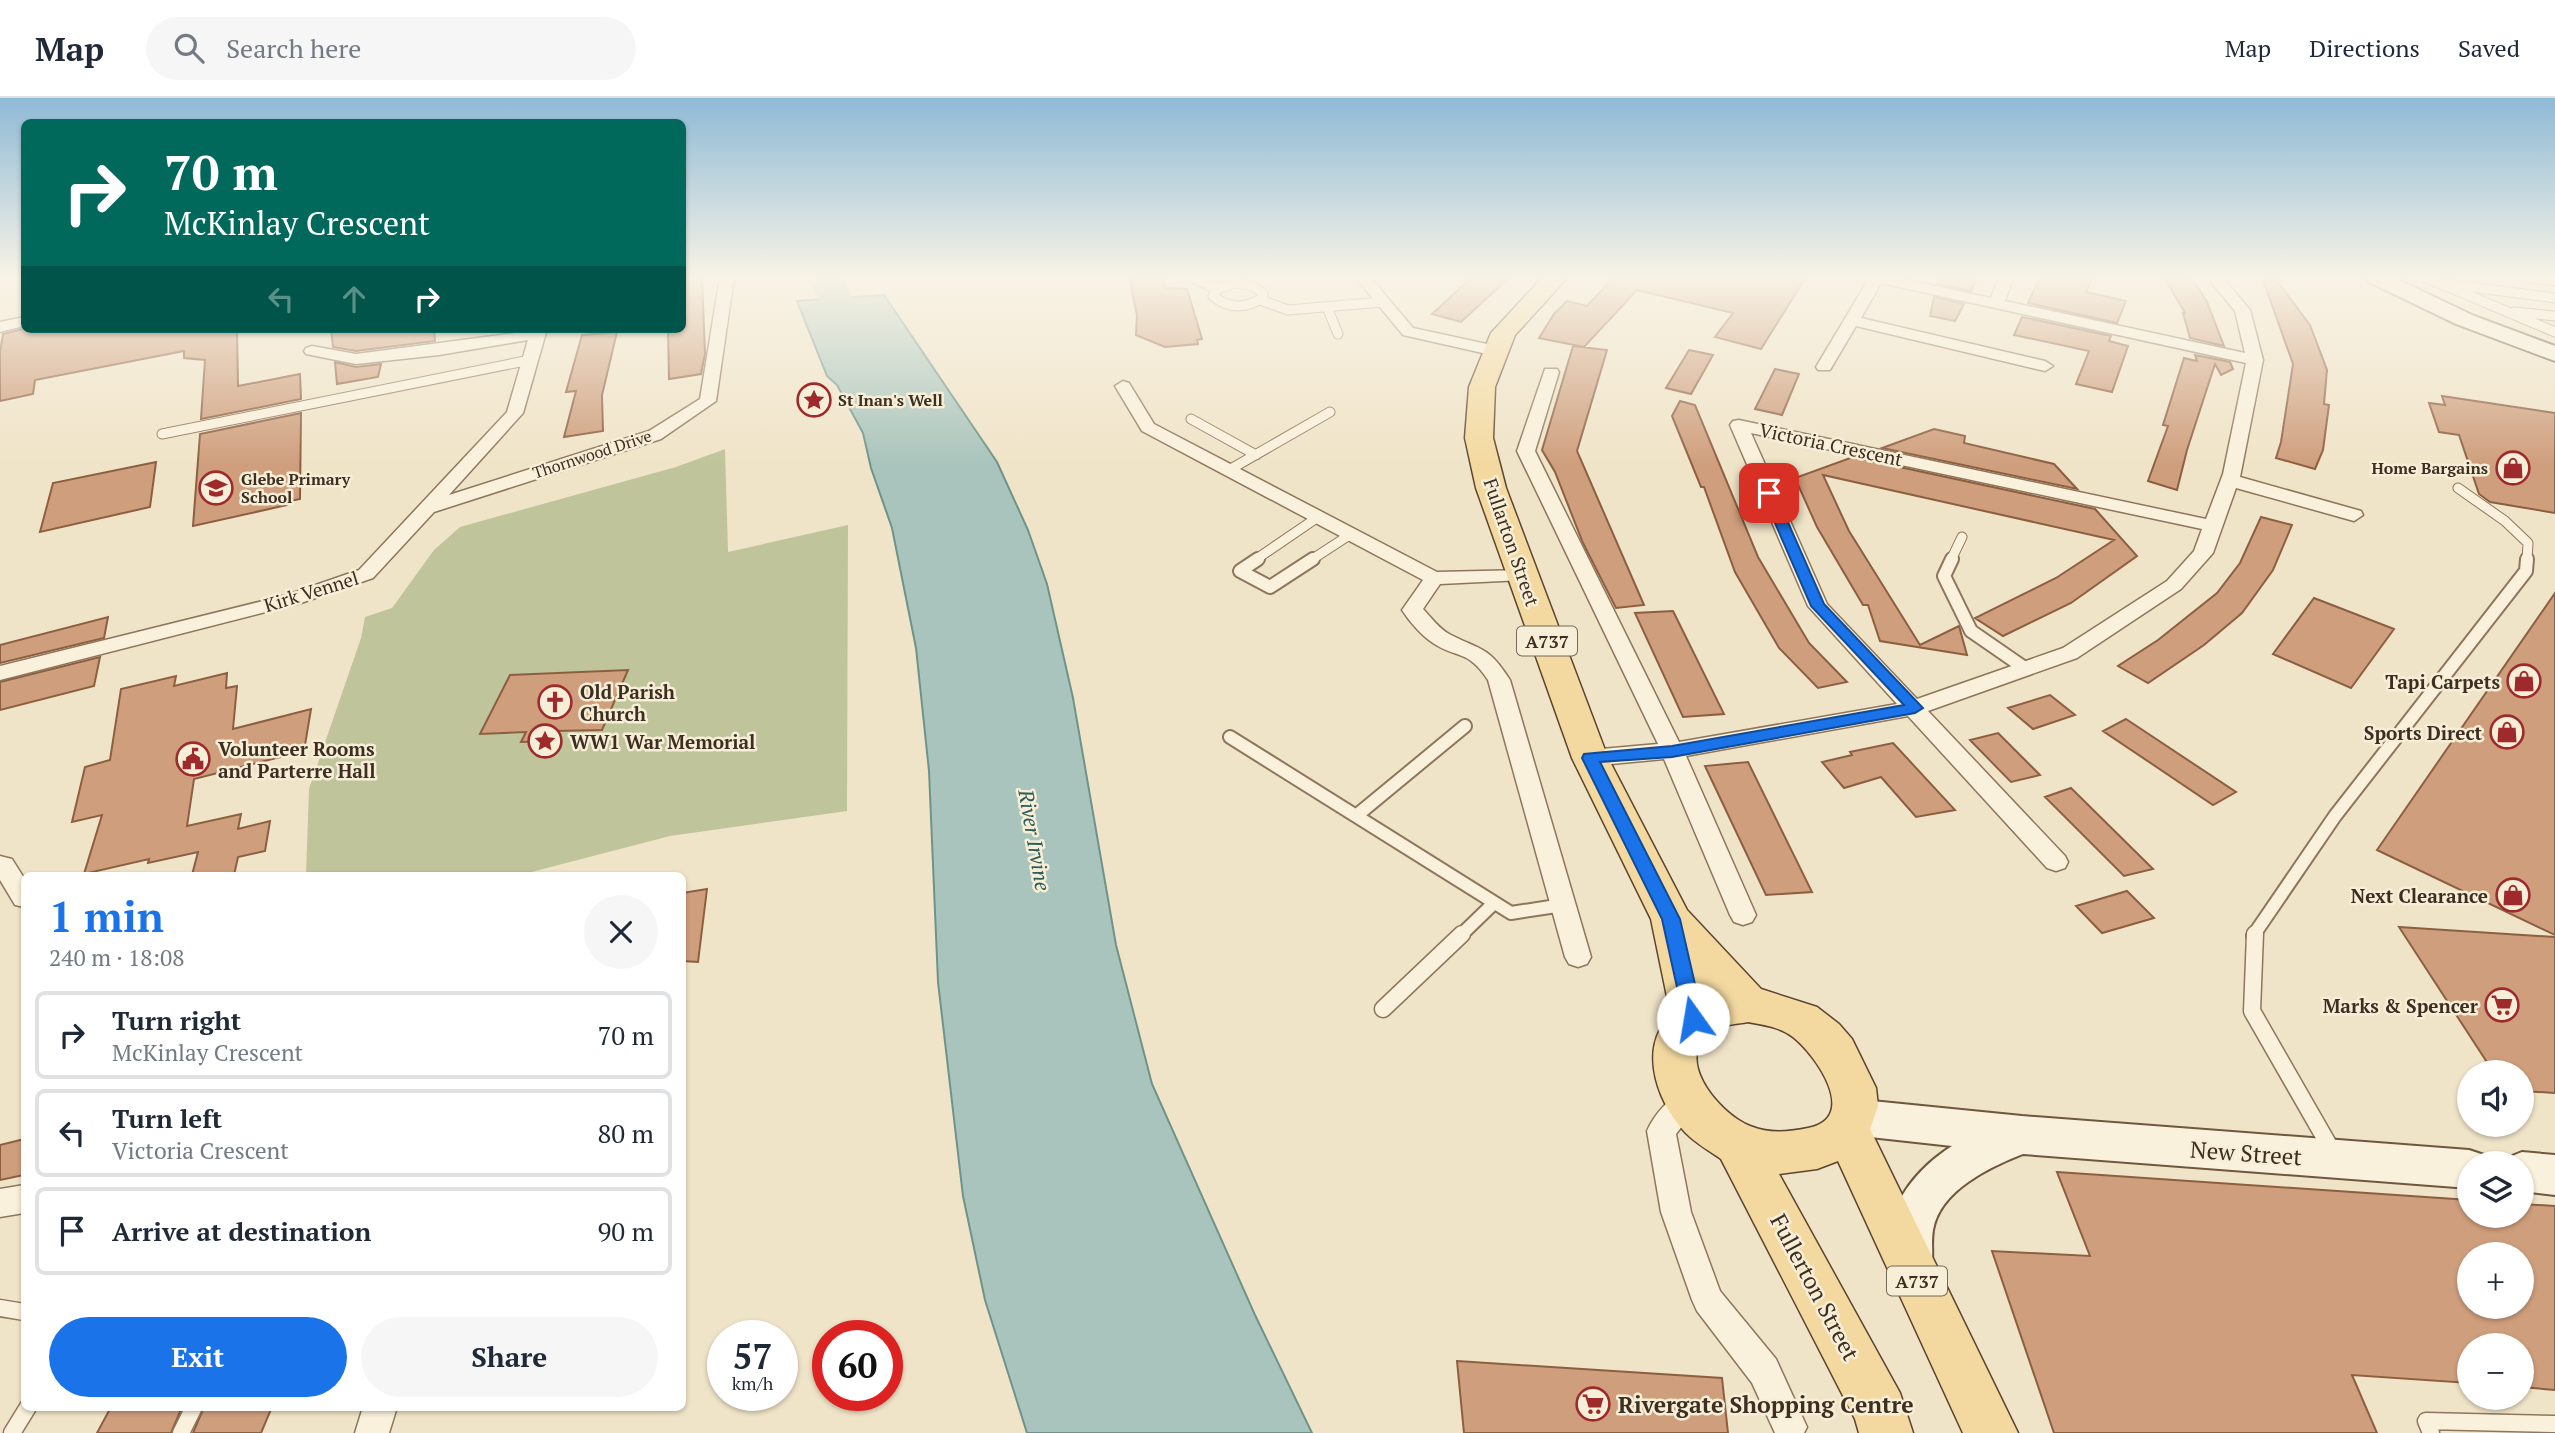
<!DOCTYPE html>
<html lang="en">
<head>
<meta charset="utf-8">
<style>
  :root { --surface:#fff; --page:#f6f6f7; --text:#1f2937; --muted:#747a83; --line:#e0e1e3; --accent:#1a73e8 }
  body { margin:0; font-family:"PT Serif",serif; background:var(--page); color:var(--text); height:100vh; display:flex; flex-direction:column; font-size:26px; white-space:nowrap }
  * { box-sizing:border-box; margin:0 }
  p { font-size:23px; color:var(--muted) }
  .icon { flex:none; width:38px; height:38px; fill:none; stroke:currentColor; stroke-width:2; stroke-linecap:round; stroke-linejoin:round }
  .map { position:relative; flex:1; overflow:hidden }
  .sheet { position:absolute; left:21px; top:774px; width:665px; height:539px; display:flex; flex-direction:column; background:var(--surface); border-radius:10px; box-shadow:0 2px 5px #0004 }
  .sheet>* { flex:none }
  .banner { position:absolute; left:21px; top:21px; width:665px; height:214px; border-radius:10px; box-shadow:0 2px 5px #0004; background:#00695c; color:#fff; overflow:hidden }
  .fabs { position:absolute; left:2457px; top:962px; display:grid; gap:14px }
  .fabs a { display:grid; place-items:center; width:77px; height:77px; border-radius:50%; background:var(--surface); box-shadow:0 2px 5px #0004; font-size:35px }
  .speed { position:absolute; left:707px; top:1222px; display:flex; gap:14px; font-size:35px; font-weight:700; text-align:center }
  .speed>* { display:grid; place-content:center; width:91px; height:91px; border-radius:50%; background:var(--surface); box-shadow:0 2px 5px #0004; line-height:1 }
  .speed small { font-size:18px; font-weight:400 }
  .speed .limit { border:10px solid #d22; background:#fff; color:#111 }
  .pin { position:absolute; display:grid; place-items:center; width:60px; height:60px; color:#fff; margin:-30px; border-radius:14px; box-shadow:0 4px 10px #0006 }
  .me { position:absolute; width:77px; margin:-38px; rotate:347deg; stroke-linejoin:round; filter:drop-shadow(0 0 5px #0008) }
  .turn { display:flex; align-items:center; gap:24px; height:147px; padding:0 28px; font-size:32px }
  .turn .icon { width:91px; height:91px; stroke-width:2.5 }
  .turn b { display:block; font-size:49px; line-height:60px }
  .lanes { display:flex; align-items:center; height:66px; padding:0 28px; background:#0003; justify-content:center; gap:35px; direction:ltr }
  .lanes .off { opacity:.35 }
  .round { display:grid; place-items:center; flex:none; width:74px; height:74px; border-radius:37px; background:var(--page) }
  .head { display:flex; align-items:center; justify-content:space-between; height:119px; padding:0 28px }
  h1 { font-size:42px; font-weight:800; line-height:52px; color:var(--accent) }
  .primary-button { display:flex; gap:14px; margin-top:auto; padding:14px 28px }
  .primary-button a { flex:1; height:80px; border-radius:42px; background:var(--accent); color:#fff; font-size:28px; font-weight:800; line-height:80px; text-align:center }
  .primary-button a+a { background:var(--page); color:var(--text) }
  ul { padding:0; list-style:none }
  li { display:flex; align-items:center; gap:21px; height:88px; margin:0 14px 10px; padding:0 14px; border:4px solid var(--line); border-radius:10px }
  li div { flex:1 }
  li b { display:block; font-size:26px }
  li em { font-style:normal }
  header { display:flex; align-items:center; gap:42px; box-sizing:border-box; height:98px; padding:0 35px; background:var(--surface); border-bottom:2px solid var(--line) }
  header strong { font-size:33px }
  nav { display:flex; gap:38px; margin-inline-start:auto; font-size:24px }
  .search { width:490px; height:63px; background:var(--page); display:flex; align-items:center; gap:18px; box-sizing:border-box; padding:0 24px; border-radius:38px; color:var(--muted); font-size:26px }
  .map>svg:first-child { display:block }
</style>
</head>
<body>
<header>
<strong>Map</strong>
<div class="search"><svg class="icon" aria-label="search" viewBox="0 0 24 24"><circle cx="10" cy="10" r="6"/><path d="M15 15l6 6"/></svg>Search here</div>
<nav><a>Map</a><a>Directions</a><a>Saved</a></nav>
</header>
<div class="map">
<svg width="2555" height="1335" viewBox="0 0 2555 1335">
  <rect width="100%" height="100%" fill="#f0e4c8"/>
  <!-- cemetery -->
  <path fill="#bfc49a" d="M725 351 728 454 848 427 847 713 670 738 520 777H306L309 691 361 540 365 519 392 510 434 452 460 429 676 369Z"/>
  <!-- water -->
  <path fill="#a9c4bc" stroke="#6f938a" stroke-width="2" d="M884 197 997 364 1028 432 1047 486 1073 600 1116 847 1152 986 1255 1217 1312 1335H1027L985 1202 963 1098 938 884 929 673 916 550 892 430 871 370 863 335 837 287 827 278 797 203Z"/>
  <g fill="none" stroke-linecap="round" stroke-linejoin="round">
    <!-- river -->
    <path fill="#a9c4bc" fill-rule="evenodd" d="M811 179H845L846 188 889 262 884 270 871 273 858 270 812 188Z"/>
  </g>
  <!-- building -->
  <path fill="#cf9f7d" stroke="#8d5f41" stroke-width="2" fill-rule="evenodd" d="M682 179H702L705 256 701 276 669 281 668 231H682Z
    M1129 179H1163L1165 190 1187 191 1202 241 1197 242 1198 246 1165 249 1136 237 1137 217Z
    M1472 179H1510L1461 224 1432 216Z
    M1614 179H1806L1761 251 1715 239 1733 215 1637 192 1584 249 1539 240 1554 216 1567 203 1587 208Z
    M1939 179H1978L1971 193 1937 186Z
    M2040 179H2093L2086 194 2126 203 2117 225 2028 205Z
    M2164 179 2192 180 2207 204 2224 248 2190 240 2183 215H2185Z
    M2262 179H2274L2310 227 2327 272 2324 306 2329 307 2323 352 2315 371 2276 360 2281 344 2293 266Z
    M1934 199 1964 206 1955 223 1930 218Z
    M2022 219 2111 238 2109 243 2128 248 2112 294 2076 286 2089 253 2014 237Z
    M23 231H237L238 288 300 276 301 301 201 321 205 262 184 260V253L35 282 33 296 0 303V254L3 236Z
    M331 231H434L435 243 356 253 333 249Z
    M617 234 602 297 603 333 564 339 576 293 566 294 582 237Z
    M1573 248 1607 252 1577 353 1644 507 1616 510 1583 445 1555 374 1542 352Z
    M1689 252 1713 257 1691 296 1666 290Z
    M2195 257 2230 264 2233 271 2221 277 2215 266 2187 352 2177 392 2148 383 2168 328 2163 327 2184 260 2197 263Z
    M335 264 356 269 381 266 378 279 337 286Z
    M1775 271 1799 276 1782 317 1755 311Z
    M2442 298 2555 315V415L2490 404 2479 396 2459 337 2439 334 2429 305 2445 307Z
    M1680 303 1695 307 1758 459 1809 545 1847 584 1818 590 1779 550 1735 474 1704 389H1701L1672 318Z
    M301 315 300 401 286 404 287 407 193 428 200 336Z
    M1934 331 1965 338 1964 345 2054 366 2077 391 1882 350Z
    M1853 359 2095 411 2137 458 2071 505 2003 538 1975 520 2056 480 2114 442 1823 377 1849 433 1920 547 1959 528 1967 557 1880 543 1868 507H1863L1817 429 1795 380Z
    M156 364 150 409 40 434 53 385Z
    M2261 419 2292 427 2273 472 2242 515 2204 547 2148 585 2118 568 2158 542 2217 495 2240 465Z
    M2555 495V837L2377 752Z
    M2314 500 2394 531 2351 590 2273 556Z
    M1673 513 1724 616 1683 619 1635 515Z
    M108 519 104 540 0 565V547Z
    M100 559 94 588 0 612V584Z
    M628 572 602 632 554 633 551 643 521 644 526 634 480 636 510 577Z
    M227 575 226 590 237 588 233 631 311 611 304 653 194 681 187 728 241 716 238 731 270 723 265 753 238 759 234 777H192L198 754 148 765 149 761 84 776 102 717 72 724 85 669 110 662 121 591 176 578 174 588Z
    M2050 597 2075 617 2033 631 2008 610Z
    M2126 621 2236 694 2213 707 2103 633Z
    M1998 635 2040 677 2011 684 1970 642Z
    M1893 645 1955 712 1916 719 1881 679 1844 690 1822 664 1852 657 1850 654Z
    M1748 664 1812 794 1766 797 1705 668Z
    M2071 690 2153 771 2124 778 2045 699Z
    M707 791 698 864 682 863V795Z
    M2127 793 2154 820 2102 835 2076 808Z
    M2399 829 2555 839V995L2522 993V975H2494Z
    M24 1041V1077L0 1082V1047Z
    M2057 1074 2469 1102V1118H2522V1106L2555 1108V1292L2522 1289V1248H2469V1285L2352 1277 2377 1335H2054L1992 1153 2090 1158ZM2469 1157H2522V1209H2469Z
    M1457 1263 1722 1280 1728 1335H1464Z
    M111 1309H182L171 1335H97Z
    M204 1309H272L261 1335H193Z"/>
  <g fill="none" stroke-linecap="round" stroke-linejoin="round">
    <defs>
      <path id="lane-far2" d="M1191 179 1217 191
        M2425 179 2555 234
        M2528 179 2555 183
        M1236 185 1251 187 1263 195V199C1247 211 1228 211 1213 198L1217 191Z
        M2448 186 2555 200
        M1260 202 1288 212 1383 204
        M1327 209 1338 236
        M2514 214 2555 218
        M1191 321 1256 357
        M162 336 530 262
        M1229 372 1330 314
        M2458 390 2505 423 2528 445 2527 462
        M1255 462 1318 419
        M1311 462 1351 436
        M1951 462 1962 439"/>
      <path id="lane-far1" d="M1258 461 1240 473 1270 489 1313 461
        M1952 461 1944 478 1971 533 2026 571
        M1230 639 1511 815 1563 807
        M1356 718 1465 628
        M1460 838 1494 805
        M2253 838 2335 718 2526 473 2527 461"/>
      <path id="lane" d="M2255 836 2252 913 2334 1056
        M1383 911 1462 836
        M0 1210 24 1214
        M12 1335 28 1309
        M181 1335 194 1309
        M2431 1335 2426 1323 2555 1326"/>
      <path id="street" d="M720 179H734L716 303 661 341 434 414 373 480 301 505 0 582V568L287 497 359 472 507 314 528 242 439 257 356 266 306 256 304 253 306 250 312 248 356 256 547 231 523 315 449 397 649 333 700 301Z
        M1355 179H1370L1413 230 1496 248 1504 253 1496 258 1403 237Z
        M1865 179H1892L1991 200 1999 179H2013L2005 203 2245 255 2235 213 2207 179H2222L2250 212 2263 262 2240 379 2361 413 2363 417 2354 423 2236 390 2213 455 2181 491 2077 560 1928 613 2065 758 2068 764 2065 770 2056 773 2047 770 1908 618 1686 658 1756 817 1752 824 1743 827 1734 824 1730 817 1664 661 1590 668 1582 666 1579 660 1582 654 1590 652 1658 646 1517 353 1545 271H1557L1559 274 1535 353 1679 644 1897 606 1808 508 1730 327 1733 323 1739 322 2206 421 2223 376 2246 265 1881 185 1861 220 2045 263 2053 268 2045 273 1856 228 1830 272H1818L1816 269 1868 182ZM1751 335 2202 431 2194 453 2167 483 2063 550 1917 601 1827 506Z
        M24 219V228L0 234V224Z
        M1123 283 1129 285 1154 326 1437 474 1530 472 1533 476 1530 480 1523 482 1440 486 1423 511C1431 519 1440 532 1451 537 1483 553 1489 549 1510 582L1591 859 1587 866 1578 869 1569 866 1565 859 1488 582C1468 551 1457 561 1433 545 1422 538 1409 523 1402 512L1423 482 1142 333 1115 288Z
        M0 758 12 761 24 780V809L15 807 0 782Z
        M1687 992 1697 995 1701 1004 1676 1036 1691 1114 1720 1193 1776 1261 1807 1329 1804 1335H1775L1752 1285 1697 1213 1692 1202 1661 1114 1647 1033C1654 1017 1670 998 1687 992Z
        M24 1087V1115L0 1119V1091Z
        M363 1309H397L389 1335H355Z"/>
      <path id="secondary" d="M2366 179H2393L2472 217 2555 248V263L2456 226 2369 184Z
        M1852 1001 2022 1018 2469 1052 2484 1057 2488 1066H2469V1090L2023 1056C1990 1069 1940 1092 1933 1132 1930 1152 1936 1159 1927 1180L1911 1187 1895 1180C1872 1127 1908 1076 1952 1048L1852 1037 1837 1032 1831 1019 1837 1006Z
        M2522 1054 2555 1057V1097L2522 1093V1066H2504L2507 1060Z"/>
      <path id="primary" d="M1543 179H1568L1515 237 1495 289 1493 340 1506 390 1608 660 1687 812 1761 891 1817 909 1839 926 1852 941 1876 990 1878 1008 1870 1031 2018 1335H1963L1838 1063 1817 1071 1779 1076 1900 1295 1913 1335H1859L1855 1321 1721 1061C1711 1054 1699 1047 1690 1039 1660 1012 1635 950 1671 918L1651 821 1572 660 1476 390 1465 340 1469 289 1491 235ZM1748 924C1764 927 1780 929 1793 939 1816 957 1860 1020 1808 1030 1788 1034 1769 1036 1750 1028 1718 1015 1668 955 1717 931 1725 926 1739 926 1748 924Z"/>
    </defs>
    <!-- lane-far2 casing -->
    <use href="#lane-far2" stroke="#8d765c" stroke-width="11"/>
    <!-- lane-far1 casing -->
    <use href="#lane-far1" stroke="#8d765c" stroke-width="16"/>
    <!-- lane casing -->
    <use href="#lane" stroke="#8d765c" stroke-width="19"/>
    <!-- street casing -->
    <use href="#street" stroke="#8d765c" stroke-width="3"/>
    <!-- secondary casing -->
    <use href="#secondary" stroke="#6f573f" stroke-width="4"/>
    <!-- primary casing -->
    <use href="#primary" stroke="#5b4430" stroke-width="3"/>
    <!-- lane-far2 -->
    <use href="#lane-far2" stroke="#faf1dc" stroke-width="9"/>
    <!-- lane-far1 -->
    <use href="#lane-far1" stroke="#faf1dc" stroke-width="12"/>
    <!-- lane -->
    <use href="#lane" stroke="#faf1dc" stroke-width="16"/>
    <!-- street -->
    <use href="#street" fill="#faf1dc" fill-rule="evenodd"/>
    <!-- secondary -->
    <use href="#secondary" fill="#faf1dc" fill-rule="evenodd"/>
    <!-- primary -->
    <use href="#primary" fill="#f3d9a0" fill-rule="evenodd"/>
  </g>
  <!-- sky -->
  <linearGradient id="sky" x2="0" y2="1"><stop stop-color="#8fbad6"/><stop offset="0.49" stop-color="#f8f3e6"/><stop offset="1" stop-color="#f8f3e6" stop-opacity="0"/></linearGradient>
  <rect width="2555" height="366" fill="url(#sky)"/>
  <!-- route -->
  <path fill="#1a73e8" stroke="#114b97" stroke-width="2" d="M1769 391 1775 395 1824 506 1923 610 1915 615 1672 659 1600 664 1680 821 1703 921 1700 927 1693 929 1687 927 1684 921 1662 821 1582 660 1584 656 1672 648 1904 607 1811 508 1762 395Z"/>
  <!-- icons -->
  <defs>
    <symbol id="sight-ring" viewBox="-11 -11 22 22"><circle r="9.5" fill="#f7eed8" stroke="#9e2a2b" stroke-width="1.5"/><path d="M0-6L1.8-2.2L6-1.7L2.9 1.2L3.7 5.4L0 3.3L-3.7 5.4L-2.9 1.2L-6-1.7L-1.8-2.2Z" fill="#9e2a2b"/></symbol>
    <symbol id="shop-ring" viewBox="-11 -11 22 22"><circle r="9.5" fill="#f7eed8" stroke="#9e2a2b" stroke-width="1.5"/><path d="M-5-2.5h2.3a2.7 3.5 0 0 1 5.4 0H5L5.5 6h-11ZM-1.5-2.5h3a1.5 2.3 0 0 0-3 0Z" fill="#9e2a2b"/></symbol>
    <symbol id="school-ring" viewBox="-11 -11 22 22"><circle r="9.5" fill="#f7eed8" stroke="#9e2a2b" stroke-width="1.5"/><path d="M0-5L7-2L0 1L-7-2ZM-4 1L0 2.5L4 1V4Q0 6-4 4Z" fill="#9e2a2b"/></symbol>
    <symbol id="church-ring" viewBox="-11 -11 22 22"><circle r="9.5" fill="#f7eed8" stroke="#9e2a2b" stroke-width="1.5"/><path d="M-1.2-6h2.4v3.5h3.3v2.4h-3.3V6h-2.4V-.1h-3.3v-2.4h3.3Z" fill="#9e2a2b"/></symbol>
    <symbol id="civic-ring" viewBox="-11 -11 22 22"><circle r="9.5" fill="#f7eed8" stroke="#9e2a2b" stroke-width="1.5"/><path d="M-.6-6.5H3V-4.5H.6V-3L4-1V1h2V6H-6V1h2V-1L-.6-3ZM-1.2 2.5V6h2.4V2.5Z" fill="#9e2a2b"/></symbol>
    <symbol id="supermarket-ring" viewBox="-11 -11 22 22"><circle r="9.5" fill="#f7eed8" stroke="#9e2a2b" stroke-width="1.5"/><path d="M-6-5.5h2.5l.6 2H6L4.5 2H-2.5L-4.4-4H-6ZM-1.5 3.2a1.3 1.3 0 1 0 .1 0ZM3 3.2a1.3 1.3 0 1 0 .1 0Z" fill="#9e2a2b"/></symbol>
  </defs>
  <g fill-rule="evenodd">
    <use href="#sight-ring" x="795" y="283" width="38" height="38"/>
    <use href="#shop-ring" x="2494" y="351" width="38" height="38"/>
    <use href="#school-ring" x="197" y="371" width="38" height="38"/>
    <use href="#shop-ring" x="2505" y="564" width="38" height="38"/>
    <use href="#church-ring" x="536" y="585" width="38" height="38"/>
    <use href="#shop-ring" x="2488" y="615" width="38" height="38"/>
    <use href="#sight-ring" x="526" y="624" width="38" height="38"/>
    <use href="#civic-ring" x="174" y="642" width="38" height="38"/>
    <use href="#shop-ring" x="2494" y="778" width="38" height="38"/>
    <use href="#supermarket-ring" x="2483" y="888" width="38" height="38"/>
    <use href="#supermarket-ring" x="1574" y="1287" width="38" height="38"/>
  </g>
  <g text-anchor="middle" dominant-baseline="central" stroke-width="5" stroke-linejoin="round" paint-order="stroke">
    <!-- far-poi labels -->
    <g font-size="16" font-weight="bold" fill="#3d2e20" stroke="#f7eed8" text-anchor="start">
      <text x="838" y="302">St Inan's Well</text>
      <text x="2488" y="370" text-anchor="end">Home Bargains</text>
      <text x="241" y="381">Glebe Primary<tspan x="241" dy="18">School</tspan></text>
    </g>
    <!-- far-street labels -->
    <g font-size="16" fill="#3d2e20" stroke="#f7eed8">
      <text transform="translate(592 356) rotate(-18)">Thornwood Drive</text>
    </g>
    <!-- shield labels -->
    <g fill="#f7eed8" stroke="#756857" stroke-width="2">
      <rect x="1517" y="528.5" width="60" height="29" rx="5"/>
      <rect x="1887" y="1168.5" width="60" height="29" rx="5"/>
    </g>
    <g font-size="18" font-weight="bold" fill="#3d2e20">
      <text x="1547" y="543">A737</text>
      <text x="1917" y="1183">A737</text>
    </g>
    <!-- street labels -->
    <g font-size="19" fill="#3d2e20" stroke="#f7eed8">
      <text transform="translate(1831 346) rotate(12)">Victoria Crescent</text>
      <text transform="translate(1512 444) rotate(71)">Fullarton Street</text>
      <text transform="translate(311 493) rotate(-17)">Kirk Vennel</text>
    </g>
    <!-- poi labels -->
    <g font-size="19" font-weight="bold" fill="#3d2e20" stroke="#f7eed8" text-anchor="end">
      <text x="2500" y="583">Tapi Carpets</text>
      <text x="580" y="593" text-anchor="start">Old Parish<tspan x="580" dy="22">Church</tspan></text>
      <text x="2482" y="634">Sports Direct</text>
      <text x="570" y="643" text-anchor="start">WW1 War Memorial</text>
      <text x="218" y="650" text-anchor="start">Volunteer Rooms<tspan x="218" dy="22">and Parterre Hall</tspan></text>
      <text x="2488" y="797">Next Clearance</text>
      <text x="2478" y="907">Marks &amp; Spencer</text>
    </g>
    <!-- water labels -->
    <g font-size="21" font-style="italic" fill="#2f5d5a" stroke="#f7eed8">
      <text transform="translate(1035 742) rotate(80)">River Irvine</text>
    </g>
    <!-- near-street labels -->
    <g font-size="23" fill="#3d2e20" stroke="#f7eed8">
      <text transform="translate(2246 1055) rotate(4)">New Street</text>
      <text transform="translate(1815 1189) rotate(62)">Fullerton Street</text>
    </g>
    <!-- near-poi labels -->
    <g font-size="23" font-weight="bold" fill="#3d2e20" stroke="#f7eed8" text-anchor="start">
      <text x="1618" y="1306">Rivergate Shopping Centre</text>
    </g>
  </g>
</svg>
<div class="fabs">
<a><svg class="icon" aria-label="sound" viewBox="0 0 24 24"><path d="M4 9h4l5-4v14l-5-4H4zM17 9q2 3 0 6"/></svg></a>
<a><svg class="icon" aria-label="layers" viewBox="0 0 24 24"><path d="M12 4l9 5-9 5-9-5zM3 14l9 5 9-5"/></svg></a>
<a>+</a>
<a>−</a>
</div>
<div class="speed"><div>57<small>km/h</small></div><div class="limit">60</div></div>
<div class="pin" style="left:1769px;top:395px;background:#d93025"><svg class="icon" aria-label="arrive" viewBox="0 0 24 24"><path d="M6 21V4h12l-3 4 3 4H6"/></svg></div>
<svg class="me" style="left:1693px;top:921px" viewBox="-20 -20 40 40"><circle r="19" fill="#fff"/><path d="M0-13L10 11 0 6-10 11z" fill="#1a73e8"/></svg>
<div class="banner">
<div class="turn"><svg class="icon" aria-label="right" viewBox="0 0 24 24"><path d="M7 20v-9h11M14 6l5 5-5 5"/></svg><div><b>70 m</b>McKinlay Crescent</div></div>
<div class="lanes"><svg class="icon off" aria-label="left" viewBox="0 0 24 24"><path d="M17 20v-9H6M10 6l-5 5 5 5"/></svg><svg class="icon off" aria-label="ahead" viewBox="0 0 24 24"><path d="M12 20V5M6 11l6-6 6 6"/></svg><svg class="icon" aria-label="right" viewBox="0 0 24 24"><path d="M7 20v-9h11M14 6l5 5-5 5"/></svg></div>
</div>
<section class="sheet">
<div class="head"><div><h1>1 min</h1><p>240 m · 18:08</p></div><a class="round"><svg class="icon" aria-label="close" viewBox="0 0 24 24"><path d="M6 6l12 12M18 6L6 18"/></svg></a></div>
<ul>
<li><svg class="icon" aria-label="right" viewBox="0 0 24 24"><path d="M7 20v-9h11M14 6l5 5-5 5"/></svg><div><b>Turn right</b><p>McKinlay Crescent</p></div><em>70 m</em></li>
<li><svg class="icon" aria-label="left" viewBox="0 0 24 24"><path d="M17 20v-9H6M10 6l-5 5 5 5"/></svg><div><b>Turn left</b><p>Victoria Crescent</p></div><em>80 m</em></li>
<li><svg class="icon" aria-label="arrive" viewBox="0 0 24 24"><path d="M6 21V4h12l-3 4 3 4H6"/></svg><div><b>Arrive at destination</b></div><em>90 m</em></li>
</ul>
<div class="primary-button"><a>Exit</a><a>Share</a></div>
</section>
</div>
</body>
</html>
